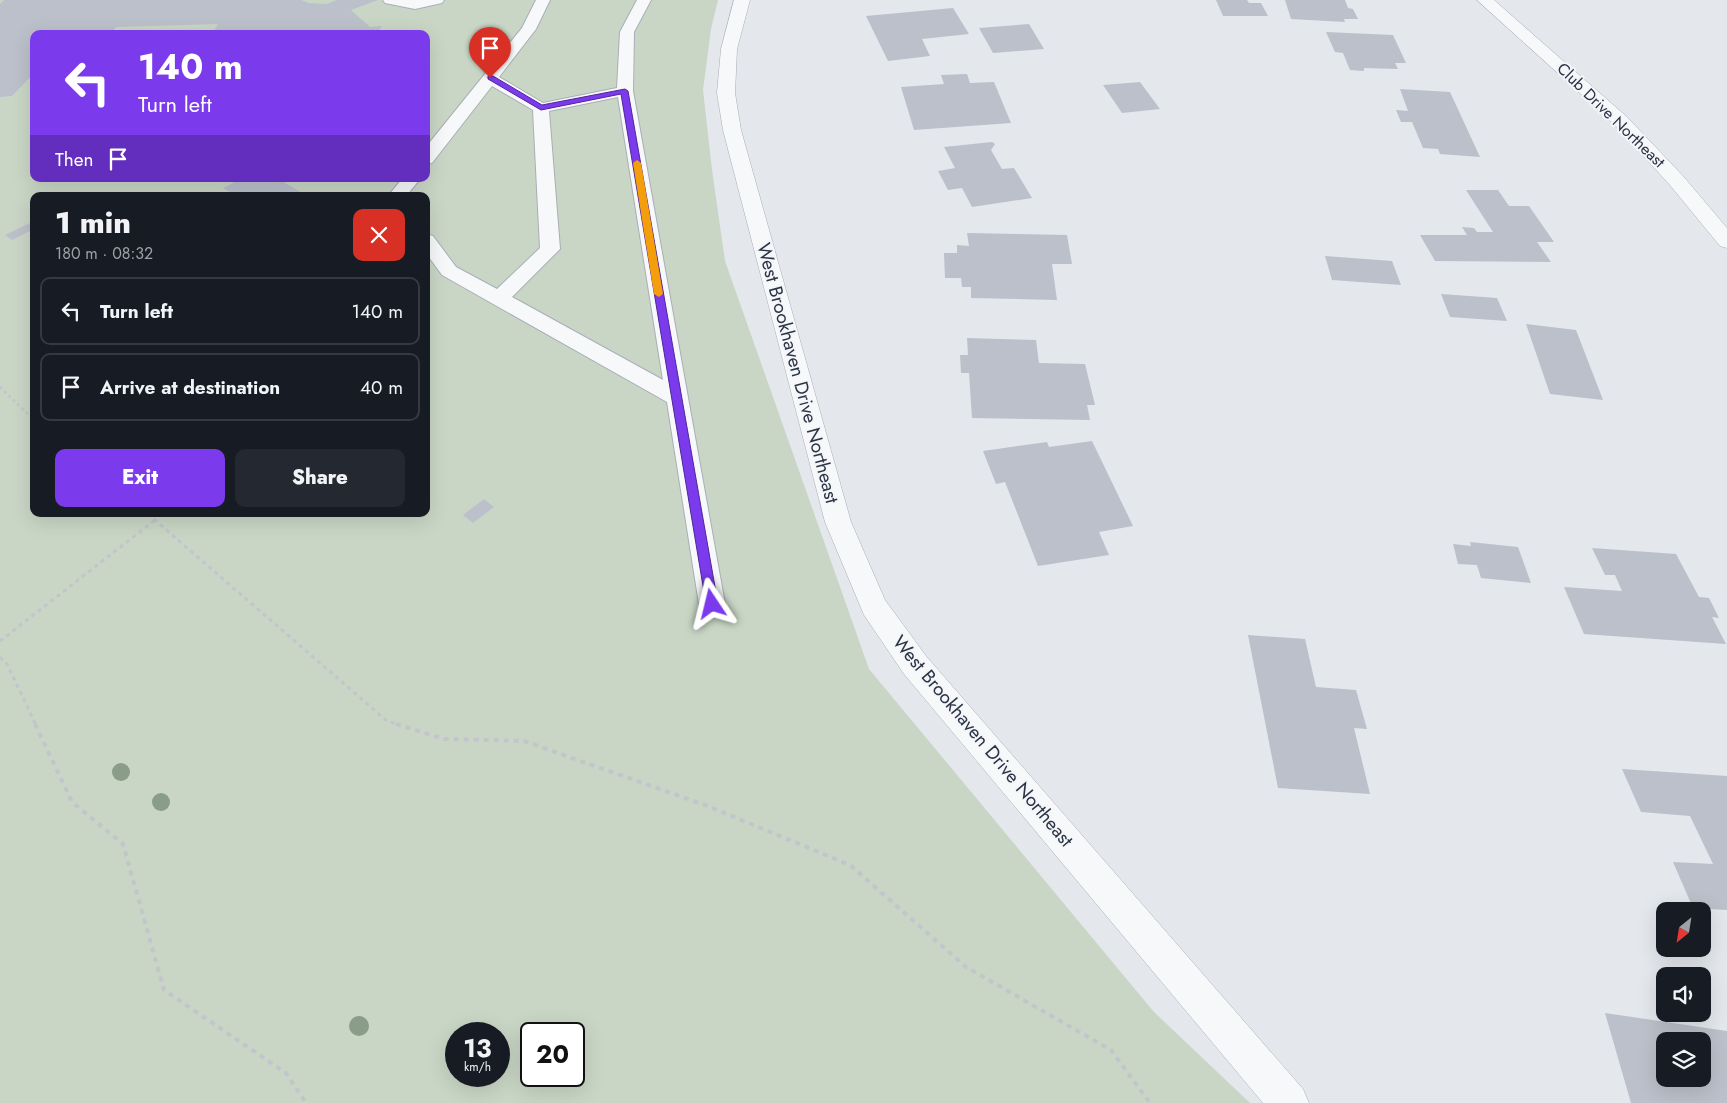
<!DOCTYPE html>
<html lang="en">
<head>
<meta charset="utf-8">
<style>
  :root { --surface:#171b24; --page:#242831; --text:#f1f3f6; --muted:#9ea1a6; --line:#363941; --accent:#7c3aed }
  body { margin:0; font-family:Jost,sans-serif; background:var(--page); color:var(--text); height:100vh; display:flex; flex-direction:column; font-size:19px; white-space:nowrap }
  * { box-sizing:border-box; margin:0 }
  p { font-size:16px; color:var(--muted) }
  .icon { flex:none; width:28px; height:28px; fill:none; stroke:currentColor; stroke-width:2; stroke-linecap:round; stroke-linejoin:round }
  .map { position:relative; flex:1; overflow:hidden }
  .sheet { position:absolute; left:30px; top:192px; width:400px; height:325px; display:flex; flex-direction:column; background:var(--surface); border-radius:10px; box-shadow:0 5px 20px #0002 }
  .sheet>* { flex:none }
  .hud { position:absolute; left:30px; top:30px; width:400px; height:152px; border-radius:10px; box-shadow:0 5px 20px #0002; background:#7c3aed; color:#fff; overflow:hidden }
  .needle { width:32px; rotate:210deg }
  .tools { position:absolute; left:1656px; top:902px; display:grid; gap:10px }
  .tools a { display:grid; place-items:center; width:55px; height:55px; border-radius:10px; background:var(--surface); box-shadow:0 5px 20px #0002; font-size:25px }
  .speed { position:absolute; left:445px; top:1022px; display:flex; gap:10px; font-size:25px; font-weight:700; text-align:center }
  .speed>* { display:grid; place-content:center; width:65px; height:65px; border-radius:50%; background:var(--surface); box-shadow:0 5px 20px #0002; line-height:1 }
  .speed small { font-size:12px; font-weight:400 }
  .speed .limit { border:2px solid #111; border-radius:8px; background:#fff; color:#111 }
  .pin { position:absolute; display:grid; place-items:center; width:42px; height:42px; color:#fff; margin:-51px -21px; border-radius:50% 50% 50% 0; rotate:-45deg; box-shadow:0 0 5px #0007 }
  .pin .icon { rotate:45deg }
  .me { position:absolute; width:55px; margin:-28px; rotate:350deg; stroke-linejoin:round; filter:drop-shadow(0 0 4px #0008) }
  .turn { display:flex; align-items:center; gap:18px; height:105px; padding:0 25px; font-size:22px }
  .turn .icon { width:65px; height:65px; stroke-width:2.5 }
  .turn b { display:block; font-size:35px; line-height:42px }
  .then { display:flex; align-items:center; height:48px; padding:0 25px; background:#0003; gap:10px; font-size:19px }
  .round { display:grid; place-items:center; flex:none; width:52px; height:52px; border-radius:10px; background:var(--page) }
  .summary { display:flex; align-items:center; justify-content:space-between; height:85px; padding:0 25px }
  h1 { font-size:30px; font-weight:800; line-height:38px }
  .action { display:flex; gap:10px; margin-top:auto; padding:10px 25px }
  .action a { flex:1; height:58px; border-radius:10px; background:var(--accent); color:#fff; font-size:20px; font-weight:800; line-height:58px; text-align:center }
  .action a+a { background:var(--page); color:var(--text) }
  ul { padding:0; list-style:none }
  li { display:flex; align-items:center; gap:15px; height:68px; margin:0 10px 8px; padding:0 15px; border:2px solid var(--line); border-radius:10px }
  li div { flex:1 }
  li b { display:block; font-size:19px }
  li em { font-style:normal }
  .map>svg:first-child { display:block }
</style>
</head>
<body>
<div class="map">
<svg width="1727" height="1103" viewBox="0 0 1727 1103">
  <rect width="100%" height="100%" fill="#e4e7ec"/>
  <!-- green -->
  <path fill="#c9d6c5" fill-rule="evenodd" d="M0 0H718L711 29 703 90 712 170 725 261 869 669 1154 1012 1250 1103H0ZM34 34H426V179H34ZM34 196H426V514H34ZM456 1034H499V1076H456ZM531 1034H574V1076H531Z"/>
  <!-- building -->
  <path fill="#bbc0ca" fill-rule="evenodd" d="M4 0H301L309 3 327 4 337 0H378L351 10 370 27 382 26 377 34H215L213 33 218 24 116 27 111 34H34V73L12 96 0 97V4Z
    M1216 0H1247L1249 3H1261L1268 16H1223Z
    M1285 0H1345L1348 8 1353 9 1358 19H1344L1345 22 1291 19Z
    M953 8 969 34 922 39 930 56 888 61 866 16Z
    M1029 24 1044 49 993 53 979 28Z
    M1326 32 1393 35 1406 63H1395L1398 69 1364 68V71L1350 70 1343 53 1335 52Z
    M967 74 970 83 994 82 1011 123 914 130 901 87 944 84 941 75Z
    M1140 82 1160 109 1122 113 1103 85Z
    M1400 89 1450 92 1480 157 1440 154 1438 149 1423 148 1412 122H1401L1396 110 1408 111Z
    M992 142 995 144 991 150 1002 169 1014 168 1032 198 972 207 962 188 948 190 938 171 955 168 944 147Z
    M241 179H278L308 196H236L223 188Z
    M1466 190H1498L1509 206H1529L1554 242H1537L1551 262 1435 261 1420 235H1467L1462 227 1474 228 1477 232H1493Z
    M34 221V229L12 240 5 235Z
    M967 233 1067 235 1072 264H1052L1057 300 971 298V287H962L961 278H945L944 253H957V245L969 246Z
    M1325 256 1392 261 1401 285 1332 280Z
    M1441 294 1497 298 1507 321 1450 317Z
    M1526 324 1576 330 1603 400 1550 394Z
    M967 338 1036 340 1039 363 1085 364 1095 405H1087L1090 420 972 418 969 373H961L960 355H968Z
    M1092 441 1133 526 1099 532 1109 555 1038 566 1005 482 996 484 983 451 1047 442 1049 447Z
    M484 499 494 507 473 523 463 515Z
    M1470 542 1518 547 1531 583 1481 578 1477 565 1458 564 1453 544 1471 546Z
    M1592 548 1676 554 1699 597 1709 598 1719 618 1712 617 1726 644 1584 634 1564 587 1622 591 1615 575H1605Z
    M1248 635 1305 639 1316 687 1356 690 1367 729 1354 728 1370 794 1278 788Z
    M1622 769 1727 776V910L1693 908 1673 862 1713 864 1690 816 1641 812Z
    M1605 1013 1727 1031V1103H1631ZM1665 1041H1702V1079H1665Z"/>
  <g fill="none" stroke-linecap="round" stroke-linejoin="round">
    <defs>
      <path id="lane" d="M383 0H444L442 3 415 9 385 3Z
        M536 0H550L536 29 499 77 543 103 617 88 620 32 637 0H651L634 32 633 91 725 604 721 612 712 615 703 612 699 604 667 402 442 275 426 253V234L433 236 456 267 497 289 540 248 533 110 492 86 432 163 426 164V147L522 28ZM618 97 663 380 512 297 560 249 549 111Z
        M402 179H420L406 196H388Z"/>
      <path id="street" d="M734 0H750L737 49 735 93 741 130 851 522 885 600 926 656 1303 1089 1309 1103H1263L904 674 864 615 825 522 723 130 717 93 721 49Z
        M1477 0H1494L1627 117 1683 176 1727 228V248L1720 246 1669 184 1615 125Z"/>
    </defs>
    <!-- lane casing -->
    <use href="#lane" stroke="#a9aeb7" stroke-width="2"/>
    <!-- street casing -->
    <use href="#street" stroke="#a9aeb7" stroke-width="1"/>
    <!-- path-far2 -->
    <path stroke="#c2c5cb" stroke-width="2.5" stroke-dasharray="3 3" stroke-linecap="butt" d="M0 387 34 420"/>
    <!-- path-far1 -->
    <path stroke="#c2c5cb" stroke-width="3" stroke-dasharray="4 4" stroke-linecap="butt" d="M148 514 387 721 400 725
      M0 641 155 520
      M0 657 7 664 36 725"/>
    <!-- path -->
    <path stroke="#c2c5cb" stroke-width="4" stroke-dasharray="5 5" stroke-linecap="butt" d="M35 724 72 802 123 844 164 990 286 1073 306 1103
      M396 724 444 739 524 741 705 805 850 865 966 967 1111 1050 1150 1103"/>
    <!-- lane -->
    <use href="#lane" fill="#f7f8fa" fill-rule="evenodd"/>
    <!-- street -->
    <use href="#street" fill="#f7f8fa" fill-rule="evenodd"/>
  </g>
  <!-- trees -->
  <g fill="#899d89">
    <circle cx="121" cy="772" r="9"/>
    <circle cx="161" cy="802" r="9"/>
    <circle cx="359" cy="1026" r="10"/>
  </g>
  <!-- route -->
  <path fill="#7c3aed" stroke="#51269a" d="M488 76H493L542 105 625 89 628 91 718 604 716 607H707L706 604 621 94 541 110 488 79Z"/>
  <!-- slow -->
  <path fill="#f59e0b" d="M637 160 641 163 663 294 659 297 654 294 633 163Z"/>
  <g text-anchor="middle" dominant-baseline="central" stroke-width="4" stroke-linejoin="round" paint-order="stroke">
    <!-- far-street labels -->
    <g font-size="16" fill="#2b3445" stroke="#f4f6f9">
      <text transform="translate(1611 115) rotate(44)">Club Drive Northeast</text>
    </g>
    <!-- street labels -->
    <g font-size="19" fill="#2b3445" stroke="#f4f6f9">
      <text transform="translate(798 373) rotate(75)">West Brookhaven Drive Northeast</text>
      <text transform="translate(983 741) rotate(50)">West Brookhaven Drive Northeast</text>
    </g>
  </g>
</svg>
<div class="tools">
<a><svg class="needle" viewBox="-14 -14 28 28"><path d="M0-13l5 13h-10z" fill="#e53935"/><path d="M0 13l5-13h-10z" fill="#9ea1a6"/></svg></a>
<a><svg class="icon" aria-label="sound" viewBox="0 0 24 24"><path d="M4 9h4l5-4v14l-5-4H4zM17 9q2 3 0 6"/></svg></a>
<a><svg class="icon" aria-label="layers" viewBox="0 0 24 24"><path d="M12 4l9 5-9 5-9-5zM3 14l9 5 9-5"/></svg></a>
</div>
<div class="speed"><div>13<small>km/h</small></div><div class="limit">20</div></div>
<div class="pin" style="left:490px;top:78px;background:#d93025"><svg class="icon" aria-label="arrive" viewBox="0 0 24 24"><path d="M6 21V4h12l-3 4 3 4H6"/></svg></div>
<svg class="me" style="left:712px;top:604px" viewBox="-20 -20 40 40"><path d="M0-17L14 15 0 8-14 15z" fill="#7c3aed" stroke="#fff" stroke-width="4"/></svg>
<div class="hud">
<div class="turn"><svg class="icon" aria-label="left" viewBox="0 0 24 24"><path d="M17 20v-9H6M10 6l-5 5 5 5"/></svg><div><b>140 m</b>Turn left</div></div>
<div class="then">Then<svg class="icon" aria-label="arrive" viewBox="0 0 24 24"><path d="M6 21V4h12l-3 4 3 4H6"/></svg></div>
</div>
<section class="sheet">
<div class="summary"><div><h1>1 min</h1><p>180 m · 08:32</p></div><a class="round" style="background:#d93025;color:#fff"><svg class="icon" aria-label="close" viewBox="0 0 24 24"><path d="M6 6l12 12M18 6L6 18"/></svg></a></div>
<ul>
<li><svg class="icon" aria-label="left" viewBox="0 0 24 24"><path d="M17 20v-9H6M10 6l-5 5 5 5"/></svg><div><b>Turn left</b></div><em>140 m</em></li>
<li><svg class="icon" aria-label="arrive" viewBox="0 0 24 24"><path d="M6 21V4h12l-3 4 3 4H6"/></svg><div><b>Arrive at destination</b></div><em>40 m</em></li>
</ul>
<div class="action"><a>Exit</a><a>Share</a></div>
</section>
</div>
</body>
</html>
